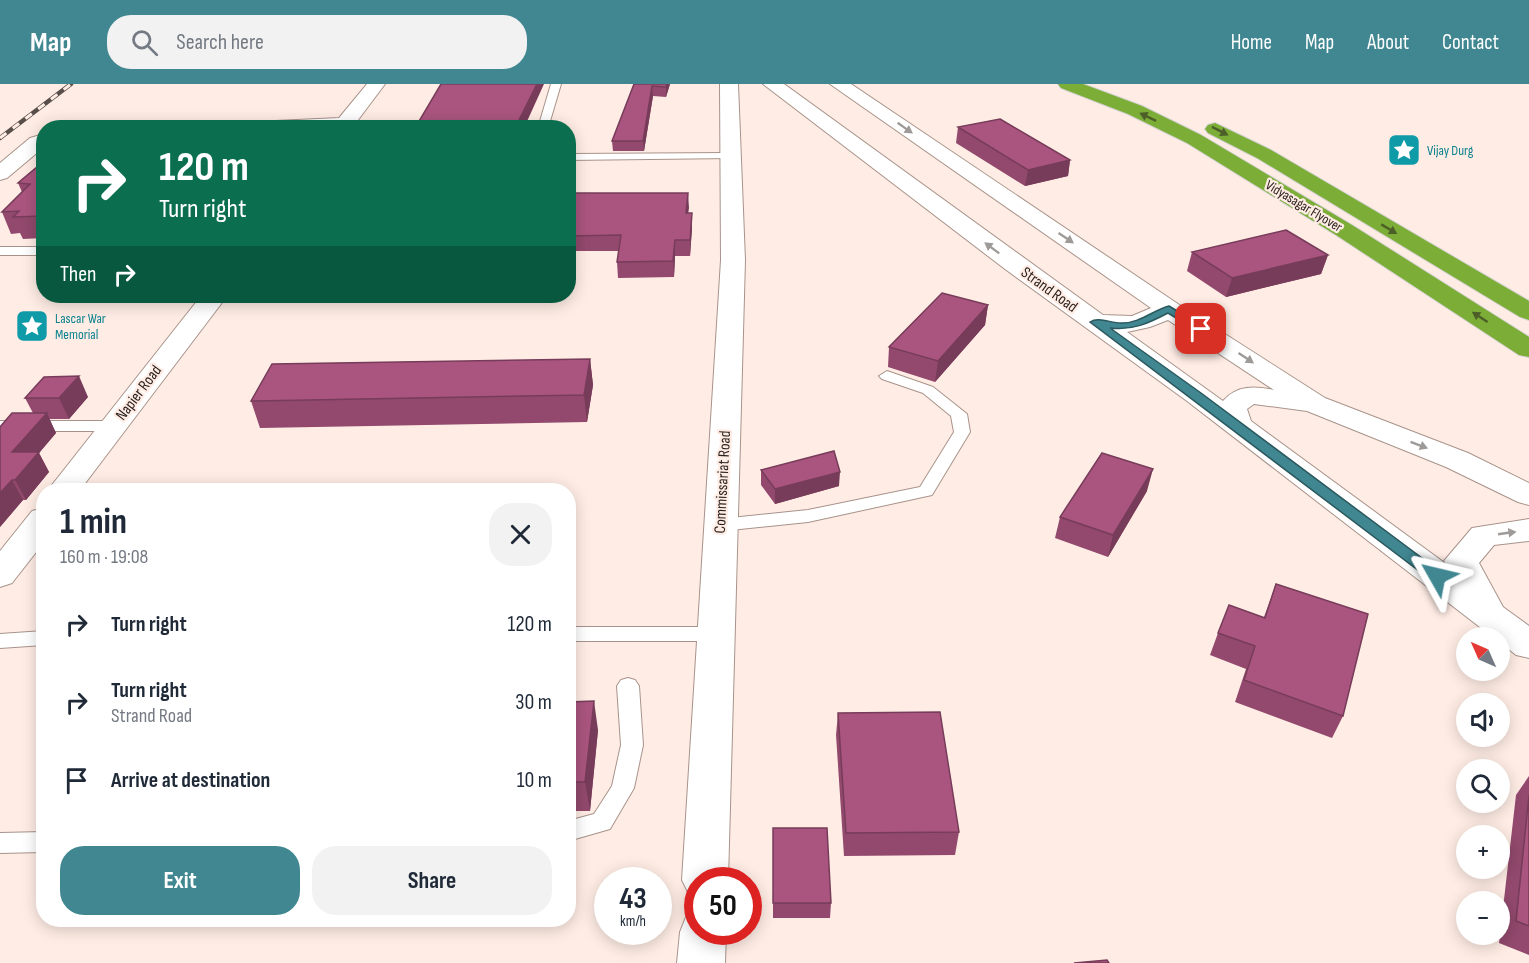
<!DOCTYPE html>
<html lang="en">
<head>
<meta charset="utf-8">
<style>
  :root { --surface:#fff; --page:#f2f2f3; --text:#1f2937; --muted:#747a83; --accent:#408791 }
  body { margin:0; font-family:"Sofia Sans Condensed",sans-serif; background:var(--page); color:var(--text); height:100vh; display:flex; flex-direction:column; font-size:22px; white-space:nowrap }
  * { box-sizing:border-box; margin:0 }
  p { font-size:20px; color:var(--muted) }
  .icon { flex:none; width:33px; height:33px; fill:none; stroke:currentColor; stroke-width:2; stroke-linecap:round; stroke-linejoin:round }
  .map { position:relative; flex:1; overflow:hidden }
  .sheet { position:absolute; left:36px; top:399px; width:540px; height:444px; display:flex; flex-direction:column; background:var(--surface); border-radius:24px; box-shadow:0 3px 15px #0003 }
  .sheet>* { flex:none }
  .top-card { position:absolute; left:36px; top:36px; width:540px; height:183px; border-radius:24px; box-shadow:0 3px 15px #0003; background:#0b6e4f; color:#fff; overflow:hidden }
  .needle { width:39px; rotate:315deg }
  .fabs { position:absolute; left:1456px; top:543px; display:grid; gap:12px }
  .fabs a { display:grid; place-items:center; width:54px; height:54px; border-radius:50%; background:var(--surface); box-shadow:0 3px 15px #0003; font-size:30px }
  .speed { position:absolute; left:594px; top:783px; display:flex; gap:12px; font-size:30px; font-weight:700; text-align:center }
  .speed>* { display:grid; place-content:center; width:78px; height:78px; border-radius:50%; background:var(--surface); box-shadow:0 3px 15px #0003; line-height:1 }
  .speed small { font-size:15px; font-weight:400 }
  .speed .limit { border:9px solid #d22; background:#fff; color:#111 }
  .pin { position:absolute; display:grid; place-items:center; width:51px; height:51px; color:#fff; margin:-26px; border-radius:12px; box-shadow:0 3px 9px #0006 }
  .me { position:absolute; width:66px; margin:-33px; rotate:307deg; stroke-linejoin:round; filter:drop-shadow(0 0 4px #0008) }
  .turn { display:flex; align-items:center; gap:21px; height:126px; padding:0 24px; font-size:27px }
  .turn .icon { width:78px; height:78px; stroke-width:2.5 }
  .turn b { display:block; font-size:42px; line-height:51px }
  .then { display:flex; align-items:center; height:57px; padding:0 24px; background:#0003; gap:12px; font-size:22px }
  .round { display:grid; place-items:center; flex:none; width:63px; height:63px; border-radius:24px; background:var(--page) }
  .head { display:flex; align-items:center; justify-content:space-between; height:102px; padding:0 24px }
  h1 { font-size:36px; font-weight:700; line-height:45px }
  .primary-button { display:flex; gap:12px; margin-top:auto; padding:12px 24px }
  .primary-button a { flex:1; height:69px; border-radius:24px; background:var(--accent); color:#fff; font-size:24px; font-weight:700; line-height:69px; text-align:center }
  .primary-button a+a { background:var(--page); color:var(--text) }
  ul { padding:0; list-style:none }
  li { display:flex; align-items:center; gap:18px; height:78px; padding:0 24px }
  li div { flex:1 }
  li b { display:block; font-size:22px }
  li em { font-style:normal }
  header { display:flex; align-items:center; gap:36px; box-sizing:border-box; height:84px; padding:0 30px; background:var(--accent); color:#fff }
  header strong { font-size:28px }
  nav { display:flex; gap:33px; margin-inline-start:auto; font-size:21px }
  .search { width:420px; height:54px; background:var(--page); display:flex; align-items:center; gap:15px; box-sizing:border-box; padding:0 21px; border-radius:24px; color:var(--muted); font-size:22px }
  .map>svg:first-child { display:block }
</style>
</head>
<body>
<header>
<strong>Map</strong>
<div class="search"><svg class="icon" aria-label="search" viewBox="0 0 24 24"><circle cx="10" cy="10" r="6"/><path d="M15 15l6 6"/></svg>Search here</div>
<nav><a>Home</a><a>Map</a><a>About</a><a>Contact</a></nav>
</header>
<div class="map">
<svg width="1529" height="879" viewBox="0 0 1529 879">
  <rect width="100%" height="100%" fill="#ffede5"/>
  <g fill="none" stroke-linecap="round" stroke-linejoin="round">
    <defs>
      <path id="lane" d="M551 0H561L548 44H538Z
        M729 69 733 70V74L568 76V70Z
        M0 163H44V171H0Z
        M887 287 933 303 967 330 970 348 932 411 808 438 721 447 715 445 712 441 715 437 721 435 808 426 920 403 954 348 951 332 923 309 882 295 879 292Z
        M0 337H114L122 342 114 347H0Z
        M568 543H716L723 545 726 550 723 555 716 557H568Z
        M44 547V561L0 564V550Z
        M628 594 635 596 639 602 643 661 634 704 610 745 568 757V737L594 730 612 702 621 661 617 602 621 596Z
        M44 748V768L0 769V749Z"/>
      <path id="street" d="M367 0H385L352 44H245L247 40 254 38 339 34Z
        M720 0H738L745 176 728 796H698V813L689 810 682 796 721 176Z
        M44 50V63L7 94 0 96V79L30 54Z
        M201 212H227L80 406H48Z
        M44 424V458L12 499 0 503V467L32 427Z
        M698 829V848H726L725 879H677L680 848 686 833Z"/>
      <path id="secondary" d="M763 0H784L1103 231 1132 232 1151 224 830 0H851L1178 220 1325 314 1468 369 1529 399V421L1518 418 1446 383 1307 327 1254 320 1247 325 1251 337 1446 480 1444 477 1472 444 1529 435V457L1494 461 1479 479 1503 523 1529 542V574L1516 571 1500 558V554H1494L1187 317 1005 185ZM1168 236 1274 306C1254 302 1237 301 1223 317L1127 248 1150 243Z"/>
      <path id="highway" d="M1058 0H1083L1142 22 1201 51 1352 141 1529 253V273L1519 271 1336 151 1187 59 1128 30 1061 4Z
        M1215 39 1271 66 1529 217V236L1520 233 1257 74 1208 49 1205 45 1208 41Z"/>
    </defs>
    <!-- lane casing -->
    <use href="#lane" stroke="#a8938a" stroke-width="2"/>
    <!-- street casing -->
    <use href="#street" stroke="#a8938a" stroke-width="2"/>
    <!-- secondary casing -->
    <use href="#secondary" stroke="#a8938a" stroke-width="2"/>
    <!-- highway casing -->
    <use href="#highway" stroke="#d4d2d1" stroke-width="2"/>
    <!-- lane -->
    <use href="#lane" fill="#fff" fill-rule="evenodd"/>
    <!-- street -->
    <use href="#street" fill="#fff" fill-rule="evenodd"/>
    <!-- secondary -->
    <use href="#secondary" fill="#fff" fill-rule="evenodd"/>
    <!-- highway -->
    <use href="#highway" fill="#7bad37" fill-rule="evenodd"/>
    <defs>
      <path id="rail" d="M0 54 71 0"/>
    </defs>
    <!-- rail casing -->
    <use href="#rail" stroke="#594f4a" stroke-width="4.5"/>
    <!-- rail -->
    <use href="#rail" stroke="#ffede5" stroke-width="3" stroke-dasharray="8" stroke-linecap="butt"/>
  </g>
  <!-- wall -->
  <path fill="#92496d" d="M634 0H670L666 13 653 12 644 67H613L612 57Z
    M958 43 1070 76 1068 92 1025 102 956 59Z
    M44 77V154L23 155 20 149 11 150 2 128 22 108 18 99Z
    M568 109H688V129L692 144 690 172H675L674 193 618 194 617 178 619 167H568Z
    M1192 168 1328 171 1321 190 1226 213 1187 187Z
    M988 221 985 241 935 298 888 283 889 263Z
    M590 275 593 301 587 338 260 344 251 317Z
    M88 313 69 335H49L56 349 39 369 49 388 26 416H23L0 443 12 329H33L25 314Z
    M761 386 839 402 775 420 761 401Z
    M1147 407 1108 473 1055 454 1060 433Z
    M1276 500 1343 632 1332 654 1235 618 1246 585 1210 571 1218 549 1264 533Z
    M568 618 598 646 590 727H568Z
    M838 629 959 748 955 771 844 772 836 651Z
    M1529 692V871L1499 859 1516 711Z
    M773 744 831 819 830 834H773Z"/>
  <!-- shaded-wall -->
  <path fill="#773c59" d="M537 0H544L524 44H515Z
    M667 0H670L666 13V3Z
    M652 2 653 12 644 67 643 57Z
    M1070 76 1068 92 1025 102 1028 86Z
    M688 109 689 124 686 144V129Z
    M692 129V144L690 172V156Z
    M675 156V172L674 193 673 177Z
    M1328 171 1321 190 1226 213 1232 194Z
    M988 221 985 241 935 298 938 277Z
    M590 275 593 301 587 338 584 311Z
    M79 292 88 313 69 335 59 314Z
    M47 329 56 349 39 369 49 388 26 416 15 396 12 368Z
    M1153 385 1147 407 1108 473 1113 451Z
    M840 388 839 402 775 420V405Z
    M12 396 23 416 0 443V409Z
    M568 422 571 440 568 451Z
    M594 617 598 646 590 727 585 698Z"/>
  <!-- building -->
  <path fill="#aa557f" stroke="#773c59" stroke-width="1.5" d="M441 0H537L515 44H415Z
    M634 0H667L666 3 652 2 643 57H612Z
    M1000 35 1070 76 1028 86 958 43Z
    M88 37 265 39 261 44H80Z
    M44 77V132L13 133 19 127 2 128 30 100 18 99Z
    M568 109H688L686 129H692L690 156H675L673 177 617 178 621 151 568 152Z
    M1286 146 1328 171 1232 194 1192 168Z
    M942 209 988 221 938 277 889 263Z
    M590 275 584 311 251 317 272 280Z
    M79 292 59 314H25L44 293Z
    M12 329H47L12 368H39L15 396H12L0 409V343Z
    M834 367 840 388 775 405 761 386Z
    M1102 369 1153 385 1113 451 1060 433Z
    M1276 500 1368 530 1343 632 1244 596 1255 562 1218 549 1229 521 1265 534Z
    M594 617 585 698H568V618Z
    M940 628 959 748 846 749 838 629Z
    M1529 711V842L1516 837Z
    M773 744H827L831 819H773Z
    M1107 876 1109 879H1074Z"/>
  <!-- one-way arrows -->
  <defs><path id="oneway-solid" d="M-6-.8H1V-3.2L6.5 0L1 3.2V.8H-6Z" transform="scale(1.5)"/></defs>
  <g fill="#4d5f28">
    <use href="#oneway-solid" transform="translate(1148 33) rotate(-154)"/>
    <use href="#oneway-solid" transform="translate(1220 47) rotate(27)"/>
    <use href="#oneway-solid" transform="translate(1389 145) rotate(31)"/>
    <use href="#oneway-solid" transform="translate(1480 233) rotate(-147)"/>
  </g>
  <g fill="#9e9a98">
    <use href="#oneway-solid" transform="translate(905 44) rotate(35)"/>
    <use href="#oneway-solid" transform="translate(1066 154) rotate(34)"/>
    <use href="#oneway-solid" transform="translate(992 164) rotate(-143)"/>
    <use href="#oneway-solid" transform="translate(1246 274) rotate(34)"/>
    <use href="#oneway-solid" transform="translate(1419 361) rotate(21)"/>
    <use href="#oneway-solid" transform="translate(1507 449) rotate(-8)"/>
  </g>
  <!-- route -->
  <path fill="#408791" stroke="#2a585e" stroke-width="1.5" d="M1169 222 1207 245 1201 248 1197 247 1168 229C1149 239 1132 247 1110 244L1201 309 1442 489 1444 492 1442 496H1431L1090 238C1099 232 1112 240 1123 239 1139 239 1154 226 1169 222Z"/>
  <!-- icons -->
  <defs>
    <symbol id="sight-square" viewBox="-11 -11 22 22"><rect x="-9" y="-9" width="18" height="18" rx="4" fill="#0f9aa8" stroke="#ffede5"/><path d="M0-6L1.8-2.2L6-1.7L2.9 1.2L3.7 5.4L0 3.3L-3.7 5.4L-2.9 1.2L-6-1.7L-1.8-2.2Z" fill="#fff"/></symbol>
  </defs>
  <g fill-rule="evenodd">
    <use href="#sight-square" x="1385" y="47" width="38" height="38"/>
    <use href="#sight-square" x="13" y="223" width="38" height="38"/>
  </g>
  <g text-anchor="middle" dominant-baseline="central" stroke-width="4.5" stroke-linejoin="round" paint-order="stroke">
    <!-- far-culture labels -->
    <g font-size="14" fill="#0d838f" stroke="#ffede5" text-anchor="start">
      <text x="1427" y="66">Vijay Durg</text>
      <text x="55" y="234">Lascar War<tspan x="55" dy="16">Memorial</tspan></text>
    </g>
    <!-- far-street labels -->
    <g font-size="14" fill="#271f1b" stroke="#ffede5">
      <text transform="translate(1304 122) rotate(31)">Vidyasagar Flyover</text>
    </g>
    <!-- street labels -->
    <g font-size="16" fill="#271f1b" stroke="#ffede5">
      <text transform="translate(1049 206) rotate(36)">Strand Road</text>
      <text transform="translate(139 309) rotate(-53)">Napier Road</text>
      <text transform="translate(723 398) rotate(-87)">Commissariat Road</text>
    </g>
  </g>
</svg>
<div class="fabs">
<a><svg class="needle" viewBox="-14 -14 28 28"><path d="M0-13l5 13h-10z" fill="#e53935"/><path d="M0 13l5-13h-10z" fill="#747a83"/></svg></a>
<a><svg class="icon" aria-label="sound" viewBox="0 0 24 24"><path d="M4 9h4l5-4v14l-5-4H4zM17 9q2 3 0 6"/></svg></a>
<a><svg class="icon" aria-label="search" viewBox="0 0 24 24"><circle cx="10" cy="10" r="6"/><path d="M15 15l6 6"/></svg></a>
<a>+</a>
<a>−</a>
</div>
<div class="speed"><div>43<small>km/h</small></div><div class="limit">50</div></div>
<div class="pin" style="left:1201px;top:245px;background:#d93025"><svg class="icon" aria-label="arrive" viewBox="0 0 24 24"><path d="M6 21V4h12l-3 4 3 4H6"/></svg></div>
<svg class="me" style="left:1437px;top:492px" viewBox="-20 -20 40 40"><path d="M0-17L14 15 0 8-14 15z" fill="#408791" stroke="#fff" stroke-width="4"/></svg>
<div class="top-card">
<div class="turn"><svg class="icon" aria-label="right" viewBox="0 0 24 24"><path d="M7 20v-9h11M14 6l5 5-5 5"/></svg><div><b>120 m</b>Turn right</div></div>
<div class="then">Then<svg class="icon" aria-label="right" viewBox="0 0 24 24"><path d="M7 20v-9h11M14 6l5 5-5 5"/></svg></div>
</div>
<section class="sheet">
<div class="head"><div><h1>1 min</h1><p>160 m · 19:08</p></div><a class="round"><svg class="icon" aria-label="close" viewBox="0 0 24 24"><path d="M6 6l12 12M18 6L6 18"/></svg></a></div>
<ul>
<li><svg class="icon" aria-label="right" viewBox="0 0 24 24"><path d="M7 20v-9h11M14 6l5 5-5 5"/></svg><div><b>Turn right</b></div><em>120 m</em></li>
<li><svg class="icon" aria-label="right" viewBox="0 0 24 24"><path d="M7 20v-9h11M14 6l5 5-5 5"/></svg><div><b>Turn right</b><p>Strand Road</p></div><em>30 m</em></li>
<li><svg class="icon" aria-label="arrive" viewBox="0 0 24 24"><path d="M6 21V4h12l-3 4 3 4H6"/></svg><div><b>Arrive at destination</b></div><em>10 m</em></li>
</ul>
<div class="primary-button"><a>Exit</a><a>Share</a></div>
</section>
</div>
</body>
</html>
